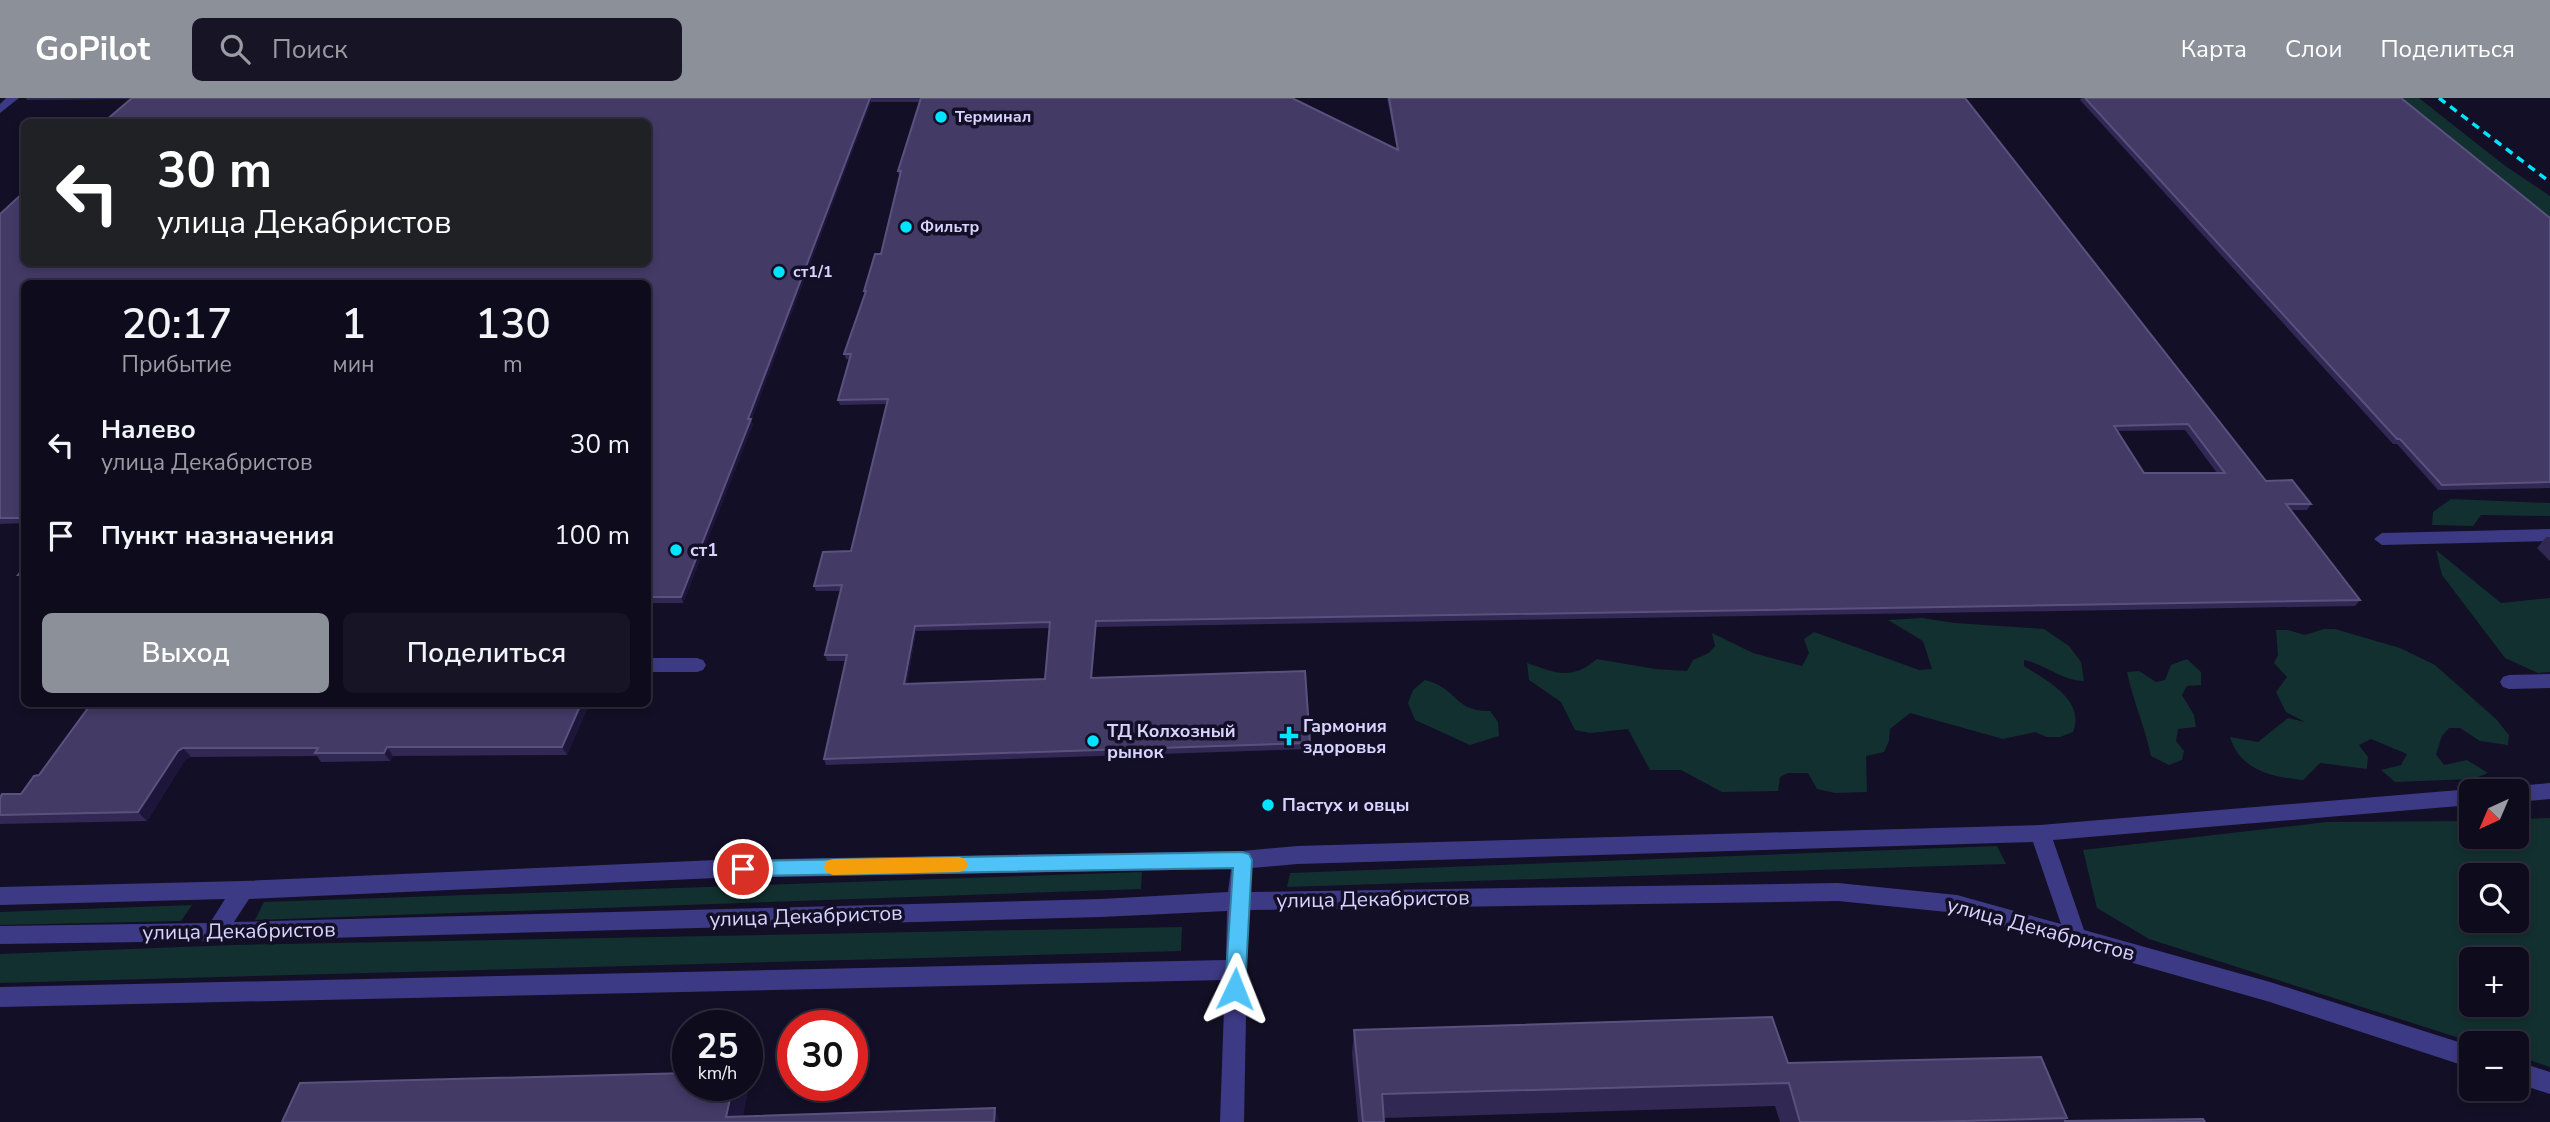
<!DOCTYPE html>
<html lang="ru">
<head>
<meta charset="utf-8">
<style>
  :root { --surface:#0e0b1c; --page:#171425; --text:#f1f3f6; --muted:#9b9ba3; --line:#2e2b3b; --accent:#8c9099 }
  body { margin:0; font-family:"Nunito Sans",sans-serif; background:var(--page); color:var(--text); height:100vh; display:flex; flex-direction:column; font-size:26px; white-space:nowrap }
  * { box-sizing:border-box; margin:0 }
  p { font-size:23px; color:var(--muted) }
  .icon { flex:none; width:38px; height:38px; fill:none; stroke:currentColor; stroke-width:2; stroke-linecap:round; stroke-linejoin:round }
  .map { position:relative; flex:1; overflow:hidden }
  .side { position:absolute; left:21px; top:182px; width:630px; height:427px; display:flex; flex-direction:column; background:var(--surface); border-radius:10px; box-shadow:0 4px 10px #0003,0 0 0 2px var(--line) }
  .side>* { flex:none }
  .guide { position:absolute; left:21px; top:21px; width:630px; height:147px; border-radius:10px; box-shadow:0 4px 10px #0003,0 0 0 2px var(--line); background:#202124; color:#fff; overflow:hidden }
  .needle { width:46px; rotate:224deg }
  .buttons { position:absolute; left:2459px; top:681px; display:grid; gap:14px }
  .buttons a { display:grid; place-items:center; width:70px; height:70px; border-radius:10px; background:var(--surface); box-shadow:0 4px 10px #0003,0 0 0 2px var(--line); font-size:35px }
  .speed { position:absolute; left:672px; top:912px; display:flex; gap:14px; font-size:35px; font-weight:700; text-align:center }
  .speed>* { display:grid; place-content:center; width:91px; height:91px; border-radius:50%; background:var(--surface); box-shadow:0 4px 10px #0003,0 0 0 2px var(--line); line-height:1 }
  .speed small { font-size:18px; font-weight:400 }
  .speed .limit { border:10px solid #d22; background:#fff; color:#111 }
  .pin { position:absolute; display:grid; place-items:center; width:60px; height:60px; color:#fff; margin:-30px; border:4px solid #fff; border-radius:50%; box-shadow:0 2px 7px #0007 }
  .me { position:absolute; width:77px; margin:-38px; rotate:2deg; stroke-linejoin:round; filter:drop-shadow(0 0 5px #0008) }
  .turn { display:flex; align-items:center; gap:24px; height:147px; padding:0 21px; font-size:32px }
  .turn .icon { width:91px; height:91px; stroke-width:2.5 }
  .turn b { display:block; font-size:49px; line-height:60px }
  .eta { display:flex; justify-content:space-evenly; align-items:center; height:119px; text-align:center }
  .eta b { font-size:42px; font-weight:600; line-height:49px }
  .action { display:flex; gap:14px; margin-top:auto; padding:14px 21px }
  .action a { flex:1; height:80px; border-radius:10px; background:var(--accent); color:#fff; font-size:28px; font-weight:600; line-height:80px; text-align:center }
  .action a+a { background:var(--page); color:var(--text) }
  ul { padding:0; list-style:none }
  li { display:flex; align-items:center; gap:21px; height:91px; padding:0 21px }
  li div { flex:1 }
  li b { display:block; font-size:26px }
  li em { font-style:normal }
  header { display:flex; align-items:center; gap:42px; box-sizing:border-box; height:98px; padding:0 35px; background:var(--accent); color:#fff }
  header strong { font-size:33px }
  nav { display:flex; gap:38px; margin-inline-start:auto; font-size:24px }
  .search { width:490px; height:63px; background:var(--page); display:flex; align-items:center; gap:18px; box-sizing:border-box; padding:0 24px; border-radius:10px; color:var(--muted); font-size:26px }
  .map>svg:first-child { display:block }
</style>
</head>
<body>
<header>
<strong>GoPilot</strong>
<div class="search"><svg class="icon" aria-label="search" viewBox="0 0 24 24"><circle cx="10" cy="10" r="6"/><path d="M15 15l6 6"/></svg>Поиск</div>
<nav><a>Карта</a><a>Слои</a><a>Поделиться</a></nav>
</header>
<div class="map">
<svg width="2550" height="1024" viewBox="0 0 2550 1024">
  <rect width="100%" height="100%" fill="#130f26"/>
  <!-- green -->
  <path fill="#12302f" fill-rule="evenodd" d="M2395 0H2419L2504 67 2550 98V123L2537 109 2523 102Z
    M2451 401 2550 405V418L2481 417 2473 428 2432 427 2433 414Z
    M2436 452 2501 505 2550 500V574L2538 575 2505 560 2442 477Z
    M1922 520 1955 525 2044 531 2069 548 2081 564 2084 583C2063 583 2045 566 2024 562V568C2046 582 2086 602 2073 634L2060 639H2047L2035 634 2003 641 1910 615 1890 631 1889 643 1884 654 1866 658 1867 694 1835 695 1817 691 1808 675H1788L1780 679 1778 693 1722 694 1681 672H1650L1628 631 1590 635 1575 632 1561 604 1529 582 1527 565C1556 575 1571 583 1597 561L1655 571 1687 573 1693 562 1709 555 1715 548 1712 535 1753 555 1802 568 1809 555 1804 541 1814 534 1919 572 1932 571 1923 543 1888 522Z
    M2324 531H2335L2400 550 2435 567 2496 621 2509 637 2508 647 2480 643 2460 630H2449L2442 638 2436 656 2444 667 2467 662 2488 675 2473 681 2395 684 2381 672 2401 667 2407 656 2371 641 2359 647 2368 659 2367 671 2320 665 2303 682C2271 679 2240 672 2230 639L2258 644 2288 620 2305 624 2286 614 2276 594 2287 579 2274 565 2278 557 2276 532H2288L2305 537Z
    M2187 561 2201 574V587L2187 588 2182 597 2194 617 2196 629 2178 631 2176 643 2184 653 2182 662 2169 667 2151 658C2145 629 2133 603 2127 574L2139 573 2156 584 2165 582 2171 567Z
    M1425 582C1458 590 1454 614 1490 613L1498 624 1499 638 1470 647 1415 622 1408 605 1413 592Z
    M2550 720V969L2517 958 2516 945H2475L2149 841 2097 810 2083 752 2327 724 2471 723V738H2516L2517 721ZM2471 777H2516V822H2471ZM2471 861H2516V906H2471Z
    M1997 748 2006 766 1287 789 1290 775Z
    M1142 774 1141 791 255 822 264 804Z
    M192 807 181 823 0 827V814Z
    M1182 829 1181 853 0 885V856L234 847Z"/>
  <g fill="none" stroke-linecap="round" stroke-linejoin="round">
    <!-- minor -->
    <path fill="#3d3a85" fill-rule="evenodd" d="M6 0H19L0 15V6Z
      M2550 431V443L2382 447 2374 441 2382 435Z
      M648 560H697L703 562 706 567 703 572 697 574H648Z
      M2550 576V590L2509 591 2503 589 2500 584 2503 579 2509 577Z
      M2550 685V701L2516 704V693H2508L2516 688Z
      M2471 691 2477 693H2471V707L2053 742 2084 832 2270 884 2471 948V970L2270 904 1957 815 1838 803 1248 812 1244 1024H1220L1225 882 0 909V889L1226 862 1227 813 1101 819 216 843 0 846V828L210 825 225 801 0 807V789L243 783 716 762 1242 753 1297 748 2040 727ZM2033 744 2061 826 1957 797 1838 785 1249 794 1252 770 1297 766ZM1231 771 1228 794 1101 801 234 824 249 801 716 780Z
      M2516 963 2550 974V996L2516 985Z"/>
    <!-- rail -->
    <path stroke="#00e5ff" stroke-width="3.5" stroke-dasharray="8 6" stroke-linecap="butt" d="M2439 0 2550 84"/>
  </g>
  <!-- wall -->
  <path fill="#312854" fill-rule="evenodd" d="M26 0H1292L1397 51 1387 0H1965L2266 383 2311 406 2307 412H2290L2360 502 2355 508 1096 529 1092 580 1310 645V651L826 667 824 661 846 563H827L825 557 841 493H816L814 488 851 453 887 306 840 307 838 302 850 261H846L844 256 865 197 864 193 881 156 900 78H899L898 73 920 4H871L751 323 753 326 683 505H648V186H24V425L0 426V116L131 1 27 2ZM2185 332 2217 375H2144L2118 333ZM1050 530 1045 581 907 586 916 533Z
    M2081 0H2401L2550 120V390L2438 392 2397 346H2393L2080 2Z
    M2546 439H2550V463L2537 450Z
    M24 469V483H23L18 477Z
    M91 606H589L567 657 393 658 390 663 321 664 317 658 191 659 185 662 147 723 0 726V700L21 696 39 677Z
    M1354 932 1788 965 2067 1020 2065 1023 2205 1024H1780L1775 1008 1384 1020V1024H1358L1352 956Z"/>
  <!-- shaded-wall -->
  <path fill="#1d163a" d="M870 0 871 4 751 323 753 326 683 505 681 499Z
    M1096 523V529L1092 586 1091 580Z
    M915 528 916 533 906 592 904 586Z
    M581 606H589L567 657 562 649Z
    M387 649 393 658 390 663 384 655Z
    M183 650 191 659 185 662 147 723 138 714 178 653Z
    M733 987H744L748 994 742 1024 726 1019Z
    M995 1010 1000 1024H994Z"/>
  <!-- building -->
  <path fill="#433a66" stroke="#5a527e" stroke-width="2" fill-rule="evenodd" d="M132 0H870L748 321H751L681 499H648V186H24V420H0V116L24 94V164H648V24H104Z
    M921 0H1292L1398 52 1389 0H1965L2266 383 2292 382 2311 406H2286L2360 502 1096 523 1091 580 1305 573 1310 645 824 661 847 557H825L842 487 814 488 823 454 851 453 888 301 838 302 851 256H844L866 193H864L875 156H881L901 73H898ZM2188 326 2225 375H2144L2114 328ZM1050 524 1045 581 904 586 915 528Z
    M2085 0H2401L2550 120V384L2442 387 2400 341H2397Z
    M24 469V477H18Z
    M91 606H581L562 649H387L384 655H315L318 650H183L178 653 138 714 0 717V700L2 696H21L34 678 39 677Z
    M1772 919 1788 965 2041 959 2067 1020 1929 1024H1800L1789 985 1382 996 1384 1024H1363L1354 932Z
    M688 975V987H733L726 1019 995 1010 994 1024H282L300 985Z
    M2203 1021 2205 1024H2065V1023Z"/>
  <!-- route -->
  <path fill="#4fc3f7" stroke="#337fa1" stroke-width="2" d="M1242 754 1249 756 1252 762 1245 891 1242 897 1235 900 1228 897 1225 891 1233 770 743 778 737 776 734 771 737 765 743 763Z"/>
  <!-- slow -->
  <path fill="#f59e0b" d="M959 759 965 761 968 767 965 772 959 774 833 777 826 774 824 769 826 763 833 761Z"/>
  <!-- markers -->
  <g fill="#00e5ff" stroke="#130f26" stroke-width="2.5">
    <circle cx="941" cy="19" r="7"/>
    <circle cx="906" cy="129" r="7"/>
    <circle cx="779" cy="174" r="7"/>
    <circle cx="676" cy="452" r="7"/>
    <path d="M1285.5 627.5h7v7h7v7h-7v7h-7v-7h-7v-7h7z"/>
    <circle cx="1093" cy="643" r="7"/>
    <circle cx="1268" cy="707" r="7"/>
  </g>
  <g text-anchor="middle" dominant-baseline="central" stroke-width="7" stroke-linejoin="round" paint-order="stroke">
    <!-- far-poi labels -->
    <g font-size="16" font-weight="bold" fill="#d9d4ff" stroke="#130f26" text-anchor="start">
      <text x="955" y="19">Терминал</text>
      <text x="920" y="129">Фильтр</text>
      <text x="793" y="174">ст1/1</text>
    </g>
    <!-- poi labels -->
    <g font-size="18" font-weight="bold" fill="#d9d4ff" stroke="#130f26" text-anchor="start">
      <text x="690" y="452">ст1</text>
      <text x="1303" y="628">Гармония<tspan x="1303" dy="21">здоровья</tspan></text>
      <text x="1107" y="633">ТД Колхозный<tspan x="1107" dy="21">рынок</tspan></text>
      <text x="1282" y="707">Пастух и овцы</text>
    </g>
    <!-- near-street labels -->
    <g font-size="21" fill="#d9d4ff" stroke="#130f26">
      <text transform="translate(1373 801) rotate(-1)">улица Декабристов</text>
      <text transform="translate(806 818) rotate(-2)">улица Декабристов</text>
      <text transform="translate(2041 831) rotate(15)">улица Декабристов</text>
      <text transform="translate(239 833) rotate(-1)">улица Декабристов</text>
    </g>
  </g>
</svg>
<div class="buttons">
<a><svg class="needle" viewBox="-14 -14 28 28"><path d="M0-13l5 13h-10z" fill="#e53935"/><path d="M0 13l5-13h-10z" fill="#9b9ba3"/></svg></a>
<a><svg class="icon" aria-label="search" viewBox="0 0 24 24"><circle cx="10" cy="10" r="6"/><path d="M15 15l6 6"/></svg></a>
<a>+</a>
<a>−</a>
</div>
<div class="speed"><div>25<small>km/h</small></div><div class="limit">30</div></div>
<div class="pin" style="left:743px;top:771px;background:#d93025"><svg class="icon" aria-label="arrive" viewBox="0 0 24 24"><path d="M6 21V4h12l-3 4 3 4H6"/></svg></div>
<svg class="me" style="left:1235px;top:891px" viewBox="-20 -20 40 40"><path d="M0-17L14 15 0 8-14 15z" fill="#4fc3f7" stroke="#fff" stroke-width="4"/></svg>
<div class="guide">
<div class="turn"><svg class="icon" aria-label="left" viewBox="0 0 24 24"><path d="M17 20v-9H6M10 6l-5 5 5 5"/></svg><div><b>30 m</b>улица Декабристов</div></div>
</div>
<section class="side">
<div class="eta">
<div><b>20:17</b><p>Прибытие</p></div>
<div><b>1</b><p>мин</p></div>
<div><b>130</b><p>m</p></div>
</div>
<ul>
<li><svg class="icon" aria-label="left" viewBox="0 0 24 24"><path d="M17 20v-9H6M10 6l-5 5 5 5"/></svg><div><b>Налево</b><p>улица Декабристов</p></div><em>30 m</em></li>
<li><svg class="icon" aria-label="arrive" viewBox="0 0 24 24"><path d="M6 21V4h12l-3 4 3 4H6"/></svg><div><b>Пункт назначения</b></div><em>100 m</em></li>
</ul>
<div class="action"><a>Выход</a><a>Поделиться</a></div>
</section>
</div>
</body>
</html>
